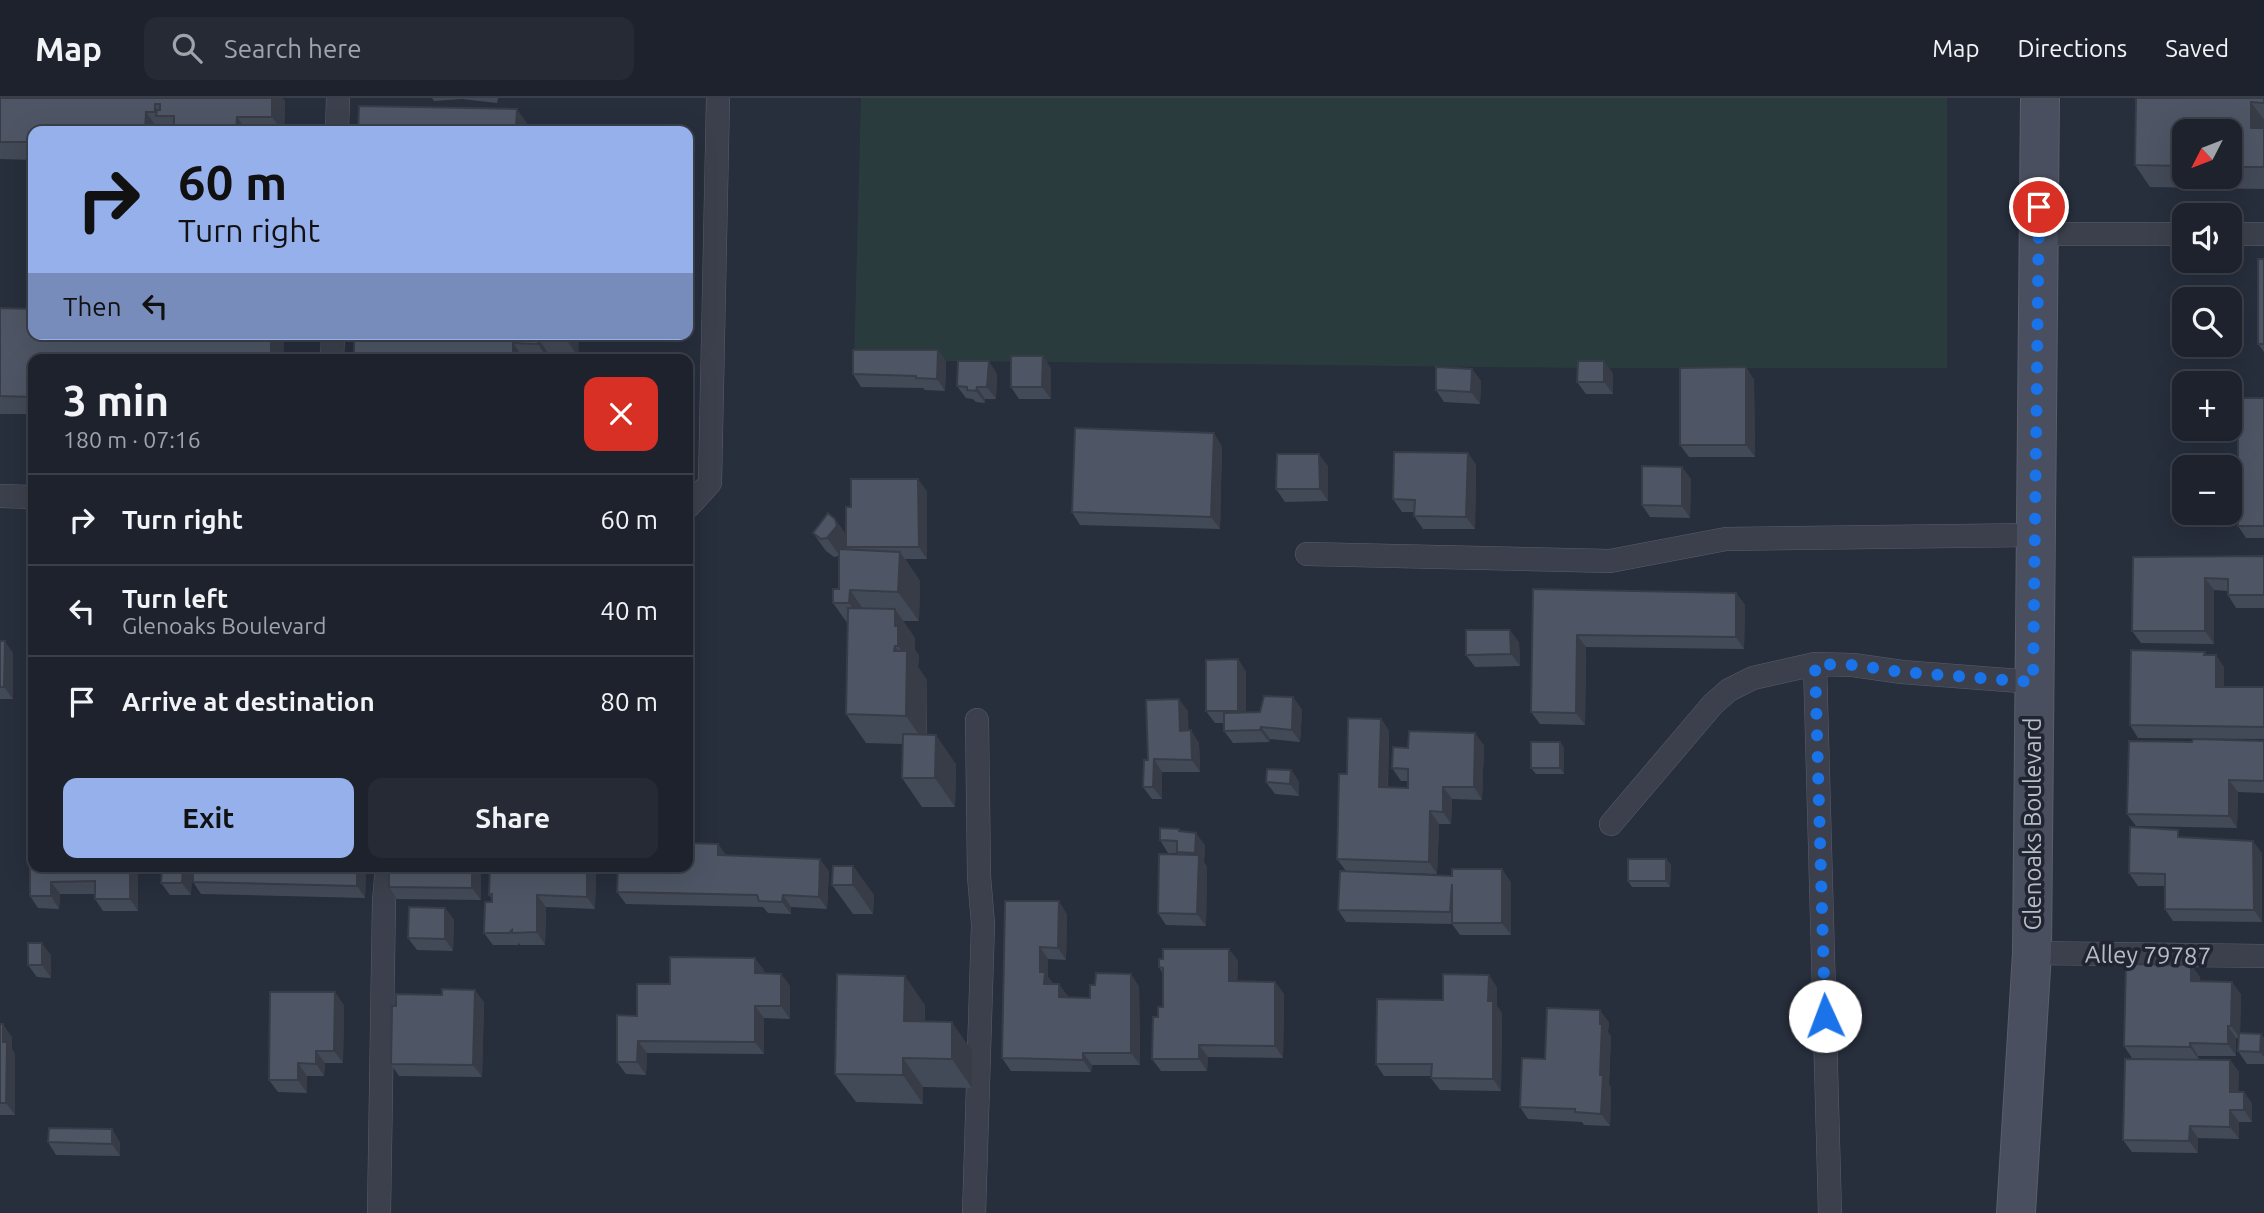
<!DOCTYPE html>
<html lang="en">
<head>
<meta charset="utf-8">
<style>
  :root { --surface:#1d222d; --page:#252a35; --text:#f1f3f6; --muted:#a0a4aa; --line:#3b3f49; --accent:#96b0ec }
  body { margin:0; font-family:Ubuntu,sans-serif; background:var(--page); color:var(--text); height:100vh; display:flex; flex-direction:column; font-size:26px; white-space:nowrap }
  * { box-sizing:border-box; margin:0 }
  p { font-size:23px; color:var(--muted) }
  .icon { flex:none; width:38px; height:38px; fill:none; stroke:currentColor; stroke-width:2; stroke-linecap:round; stroke-linejoin:round }
  .map { position:relative; flex:1; overflow:hidden }
  .panel { position:absolute; left:28px; top:256px; width:665px; height:518px; display:flex; flex-direction:column; background:var(--surface); border-radius:14px; box-shadow:0 7px 28px #0002,0 0 0 2px var(--line) }
  .panel>* { flex:none }
  .banner { position:absolute; left:28px; top:28px; width:665px; height:214px; border-radius:14px; box-shadow:0 7px 28px #0002,0 0 0 2px var(--line); background:#96b0ec; color:#111; overflow:hidden }
  .needle { width:46px; rotate:228deg }
  .tools { position:absolute; left:2172px; top:21px; display:grid; gap:14px }
  .tools a { display:grid; place-items:center; width:70px; height:70px; border-radius:14px; background:var(--surface); box-shadow:0 7px 28px #0002,0 0 0 2px var(--line); font-size:35px }
  .pin { position:absolute; display:grid; place-items:center; width:60px; height:60px; color:#fff; margin:-30px; border:4px solid #fff; border-radius:50%; box-shadow:0 2px 7px #0007 }
  .me { position:absolute; width:77px; margin:-38px; rotate:358deg; stroke-linejoin:round; filter:drop-shadow(0 0 5px #0008) }
  .turn { display:flex; align-items:center; gap:24px; height:147px; padding:0 35px; font-size:32px }
  .turn .icon { width:91px; height:91px; stroke-width:2.5 }
  .turn b { display:block; font-size:49px; line-height:60px }
  .then { display:flex; align-items:center; height:66px; padding:0 35px; background:#0003; gap:14px; font-size:26px }
  .round { display:grid; place-items:center; flex:none; width:74px; height:74px; border-radius:14px; background:var(--page) }
  .summary { display:flex; align-items:center; justify-content:space-between; height:119px; padding:0 35px }
  h1 { font-size:42px; font-weight:600; line-height:52px }
  .primary-button { display:flex; gap:14px; margin-top:auto; padding:14px 35px }
  .primary-button a { flex:1; height:80px; border-radius:14px; background:var(--accent); color:#111; font-size:28px; font-weight:600; line-height:80px; text-align:center }
  .primary-button a+a { background:var(--page); color:var(--text) }
  ul { padding:0; list-style:none }
  li { display:flex; align-items:center; gap:21px; height:91px; padding:0 35px; border-top:2px solid var(--line) }
  li div { flex:1 }
  li b { display:block; font-size:26px }
  li em { font-style:normal }
  header { display:flex; align-items:center; gap:42px; box-sizing:border-box; height:98px; padding:0 35px; background:var(--surface); border-bottom:2px solid var(--line) }
  header strong { font-size:33px }
  nav { display:flex; gap:38px; margin-inline-start:auto; font-size:24px }
  .search { width:490px; height:63px; background:var(--page); display:flex; align-items:center; gap:18px; box-sizing:border-box; padding:0 24px; border-radius:14px; color:var(--muted); font-size:26px }
  .map>svg:first-child { display:block }
</style>
</head>
<body>
<header>
<strong>Map</strong>
<div class="search"><svg class="icon" aria-label="search" viewBox="0 0 24 24"><circle cx="10" cy="10" r="6"/><path d="M15 15l6 6"/></svg>Search here</div>
<nav><a>Map</a><a>Directions</a><a>Saved</a></nav>
</header>
<div class="map">
<svg width="2264" height="1115" viewBox="0 0 2264 1115">
  <rect width="100%" height="100%" fill="#272e3c"/>
  <!-- green -->
  <path fill="#2a3b3e" d="M861 0H1947V270H1581L854 262Z"/>
  <g fill="none" stroke-linecap="round" stroke-linejoin="round">
    <defs>
      <path id="service" d="M337 33 338 0
        M2039 136H2184
        M2230 136H2264
        M332 261 333 236
        M0 398 33 399
        M688 409 710 385 718 0
        M1307 456 1610 463 1726 441 2036 437
        M1815 566 1830 1115
        M1611 726 1713 606 1729 592 1753 580 1815 566 1853 567 1902 574 2033 584
        M2032 855 2264 858
        M379 1115 384 803 387 768
        M974 1115 983 826 979 778 977 622"/>
      <path id="secondary" d="M2016 1115 2032 855 2040 0"/>
    </defs>
    <!-- service casing -->
    <use href="#service" stroke="#595e6a" stroke-width="24"/>
    <!-- secondary casing -->
    <use href="#secondary" stroke="#595e6a" stroke-width="40"/>
    <!-- service -->
    <use href="#service" stroke="#3b404c" stroke-width="23"/>
    <!-- secondary -->
    <use href="#secondary" stroke="#494f5f" stroke-width="38"/>
  </g>
  <!-- wall -->
  <path fill="#434a57" fill-rule="evenodd" d="M0 0H282L285 3 284 33H167L166 31H158V33H33V62L0 61Z
    M432 0H498L497 5 462 1 434 3Z
    M2136 0H2264V91L2150 89 2135 67ZM2184 33H2230V79H2184Z
    M2264 161V254L2258 246Z
    M0 210 33 236H284V261H33V316H0Z
    M348 236H579L578 258H550V261H354V246Z
    M938 252 946 264 945 293 925 292 923 290 861 289 853 276Z
    M1746 269 1754 282 1755 359H1689L1680 347Z
    M1051 270V301H1019L1011 289Z
    M1472 271 1481 283 1480 306 1444 304 1436 292Z
    M1613 275V296H1586L1577 284Z
    M997 276 996 301H985V305L976 304 973 301 966 300 957 288Z
    M2264 300V440H2246L2238 428Z
    M1222 348 1220 431 1080 427 1072 414Z
    M1468 355 1476 367 1475 431H1423L1414 418V414H1402L1393 401Z
    M1328 368V403L1285 404 1276 391Z
    M1682 369 1691 381 1690 420 1650 419 1642 407Z
    M927 393V461H905L920 483 919 523H903L915 540V552L919 557 918 569 927 582V636L956 666 955 709H922L902 680V646L866 645 846 616 848 526 833 505 839 491V458L834 459 826 453 813 435 835 421 846 437Z
    M2264 458V510H2236L2228 497V493L2214 492V546L2141 545 2132 533 2133 459Z
    M1533 491 1736 495 1745 507 1744 551 1586 549 1585 627 1540 626 1531 614Z
    M0 543 13 555V601H0Z
    M1519 544 1520 568 1475 569 1466 557Z
    M2207 557 2224 569V589H2264V641L2138 640 2130 627Z
    M1238 561 1246 574V615L1260 614 1293 599 1302 612 1300 644 1270 641 1269 644 1233 645 1224 633V625H1215L1206 613Z
    M1188 613V633L1199 645 1200 674H1162V701H1152L1143 689 1148 662Z
    M1381 621 1389 633 1388 689 1408 690V683H1401L1392 670 1408 650 1484 647 1482 702 1452 701 1451 726H1439L1437 776 1346 773 1337 761 1347 676Z
    M2264 643V695L2238 694 2237 730 2136 728 2127 716 2192 644Z
    M1560 644 1564 650V676H1536L1531 670Z
    M1291 672 1299 684V698L1275 696 1266 684Z
    M1181 734 1205 747 1204 764 1207 769 1206 828 1166 827 1158 815 1178 756 1177 755H1168L1160 742Z
    M2183 739 2262 755V824L2173 823 2165 811V788H2138L2129 775Z
    M718 746 726 758 829 773 827 811 791 809V816L768 815 763 809 626 806 617 794Z
    M1666 761 1671 767 1670 789H1632L1628 783Z
    M33 768H138V813H103L95 801V796H60L59 811 38 810 30 798Z
    M192 768 191 797H170L161 785Z
    M366 768 365 800 201 796 193 784Z
    M481 768V802L397 801 389 789Z
    M490 768H596L595 811 546 809 545 847H520L519 845 518 847H493L484 835 492 804V801L489 797Z
    M853 768 874 797 873 816H853L832 787Z
    M1511 784V837H1460L1452 826 1346 824 1338 812Z
    M1005 803 1067 816 1066 862 1048 861V879L1053 886 1068 898V900H1090L1139 888 1140 967H1092L1091 974 1011 973 1002 960Z
    M445 810 454 822 453 853 417 852 408 840Z
    M1229 851 1238 863 1237 883 1275 884 1284 896 1283 960 1208 959 1207 973H1161L1152 961 1158 919 1163 909V876L1159 869Z
    M51 857V880L37 879 28 867Z
    M2191 867 2200 879V883L2241 896 2240 935 2264 940V966H2247L2238 953 2239 940H2236V958H2198L2199 962 2132 960 2124 948Z
    M764 872V876H781L790 888V921L764 920V956L647 955 646 977 626 976 617 964 637 918 670 886Z
    M1497 889V908L1502 915 1501 993 1440 992 1431 980V978H1384L1376 966 1443 902Z
    M484 904 482 979 399 978 391 966Z
    M344 907 343 965H325L324 978H307V995L278 994 269 982Z
    M925 907V924L972 953V990L923 989V1006L856 1004 835 976Z
    M1609 924 1608 934 1611 938 1609 986 1611 990 1610 1028 1584 1027 1582 1024 1528 1021 1520 1009 1545 961Z
    M0 926 12 939V951L15 956V1017H0Z
    M2230 962 2239 974 2238 994H2244L2252 1006V1024H2239V1041L2198 1040V1055L2132 1054 2123 1042Z
    M48 1044H120V1058L56 1057Z"/>
  <!-- shaded-wall -->
  <path fill="#373c47" d="M272 0H282L285 3 284 33H282L272 19Z
    M2251 4 2264 22V48L2251 30Z
    M517 11 529 28V33L516 29Z
    M146 14 158 31V33H145Z
    M237 19 247 33H236Z
    M271 236H284V261H271Z
    M566 236H579L578 258 566 241Z
    M538 240 550 258V261H548L538 246Z
    M513 245 524 261H513Z
    M938 252 946 264 945 293 937 281Z
    M1043 258 1051 270V301L1042 289Z
    M989 263 997 276 996 301 987 289Z
    M1604 263 1613 275V296L1604 284Z
    M1746 269 1754 282 1755 359 1746 347Z
    M1472 271 1481 283 1480 306 1471 294Z
    M977 289 985 301V305L976 293Z
    M1214 335 1222 348 1220 431 1211 419Z
    M1468 355 1476 367 1475 431 1466 419Z
    M1319 356 1328 368V403L1320 391Z
    M1682 369 1691 381 1690 420 1682 408Z
    M918 381 927 393V461L919 449Z
    M835 421 848 439 849 445 840 458 827 440Z
    M900 454 920 483 919 523 898 494Z
    M2205 480 2214 492V546L2205 533Z
    M850 492 870 521 869 534 849 505Z
    M1736 495 1745 507 1744 551 1736 539Z
    M895 511 915 540V552L919 557 918 569 927 582 926 647 906 618 894 553 895 548 907 566V561L898 548 895 528Z
    M1510 532 1519 544 1520 568 1511 556Z
    M1577 537 1586 549 1585 627 1576 615Z
    M5 543 13 555V601L4 589Z
    M2216 557 2224 569V601L2216 589Z
    M1238 561 1246 574V625L1238 613Z
    M1293 599 1302 612 1300 644 1292 632Z
    M1179 601 1188 613 1189 645 1180 633Z
    M1381 621 1389 633 1387 701 1379 689Z
    M1261 629 1270 641 1269 644 1260 632Z
    M1191 632 1199 645 1200 674 1192 662Z
    M1475 635 1484 647 1482 702 1474 689Z
    M936 637 956 666 955 709 935 680Z
    M1560 644 1564 650V676L1560 670Z
    M1154 661 1162 674V701L1153 689Z
    M1291 672 1299 684V698L1290 686Z
    M2229 682 2238 694 2237 730 2229 718Z
    M1443 689 1452 701 1451 726 1443 714Z
    M1430 713 1439 726 1437 776 1429 764Z
    M1196 735 1205 747 1204 764 1207 769 1206 828 1197 816 1199 760 1195 755Z
    M2253 743 2262 755V824L2254 812Z
    M718 746 727 758 718 757Z
    M820 761 829 773 827 811 819 799Z
    M1666 761 1671 767 1670 789 1666 783Z
    M130 768H138V813L130 801Z
    M183 768H192L191 797 182 785Z
    M357 768H366L365 800 357 788Z
    M472 768H481V802L472 790Z
    M587 768H596L595 811 587 799Z
    M853 768 874 797 873 816 853 787Z
    M1502 771 1511 784V837L1502 825Z
    M51 784 60 796 59 811 51 798Z
    M537 797 546 809 545 847 537 834Z
    M783 797 791 809V816L782 804Z
    M1059 803 1067 816 1066 862 1058 850Z
    M445 810 454 822 453 853 445 841Z
    M42 845 51 857V880L42 867Z
    M1040 849 1048 861V879L1054 886H1044L1040 874Z
    M1229 851 1238 863 1237 896 1229 883Z
    M755 860 764 872 763 888 755 875Z
    M2191 867 2200 879 2199 895 2191 883Z
    M781 876 790 888V921L781 908Z
    M1131 876 1139 888 1140 967 1131 955Z
    M1489 877 1497 889V908L1502 915 1501 993 1493 981 1488 903Z
    M905 878 925 907 924 952 904 923Z
    M1275 884 1284 896 1283 960 1275 948Z
    M2232 884 2241 896 2240 940 2231 928Z
    M1059 886 1068 898V911L1059 899Z
    M475 892 484 904 482 979 473 967Z
    M335 894 344 907 343 965 334 953Z
    M755 908 764 920V956L755 944Z
    M1600 912 1609 924 1608 934 1611 938 1609 986 1611 990 1610 1028 1601 1016Z
    M952 924 972 953V990L952 961Z
    M3 926 12 939V951L15 956V1017L6 1005Z
    M2228 928 2236 940V958L2228 946Z
    M2261 936 2264 940V959L2260 954Z
    M638 943 647 955 646 977 637 964Z
    M2190 945 2198 958 2199 962 2190 949Z
    M1199 947 1208 959 1207 973 1199 961Z
    M316 953 325 965 324 978 316 966Z
    M1083 955 1092 967 1091 974 1083 962Z
    M903 960 923 989V1006L903 977Z
    M2230 962 2239 974 2238 1006 2230 994Z
    M298 965 307 978V995L298 982Z
    M2244 994 2252 1006V1024L2244 1012Z
    M2230 1012 2239 1024V1041L2230 1029Z
    M2190 1028 2198 1040V1055L2189 1043Z
    M112 1031 120 1044V1058L112 1046Z"/>
  <!-- building -->
  <path fill="#4e5665" stroke="#373c47" stroke-width="2" d="M0 0H272V19H237L236 33H174V18H156L157 12H160V6H155V14H146L145 33H33V44H0Z
    M2136 0H2264V5L2251 4V30H2264V69H2230V33H2184V68L2135 67Z
    M359 8 517 11 516 29H542V33H358Z
    M2258 161H2264V246H2258Z
    M0 210 33 211V236H271V261H33V299L0 298Z
    M354 236H566V241L538 240V246L513 245V261H354Z
    M853 252H938L937 281 916 280V278L853 276Z
    M1011 258H1043L1042 289H1011Z
    M958 263H989L987 289H977L976 293 967 292V289L957 288Z
    M1578 263H1604V284H1577Z
    M1436 269 1472 271 1471 294 1436 292Z
    M1746 269V347H1680V270Z
    M2240 300H2264V428H2238V311L2241 310Z
    M1075 330 1214 335 1211 419 1072 414Z
    M1394 354 1468 355 1466 419 1414 418 1415 402 1393 401Z
    M1277 356H1319L1320 391H1276Z
    M1642 368 1682 369V408L1642 407Z
    M851 381H918L919 449H846V409H851Z
    M828 415 835 421 837 428 827 440 821 441 813 435Z
    M839 451 900 454 898 494 850 492 849 505H833V491H839Z
    M2264 458V497H2228V481L2205 480V533H2132L2133 459Z
    M1533 491 1736 495V539L1577 537 1576 615 1531 614Z
    M848 510 895 511V528H898V548H895L894 553H907L906 618 846 616Z
    M1466 532H1510L1511 556 1466 557Z
    M0 543H5L4 589H0Z
    M2131 552 2205 554 2204 557H2216V589H2264V629L2130 627Z
    M1238 561V613H1206V562Z
    M1264 598 1293 599 1292 632 1261 629 1260 632 1224 633V615L1260 614Z
    M1179 601 1180 633 1191 632 1192 662 1154 661 1153 689H1143L1144 662H1148L1146 602Z
    M1348 620 1381 621 1379 689 1408 690V671L1392 670 1393 649 1408 650 1409 633 1475 635 1474 689H1443V714L1430 713 1429 764 1337 761 1339 676H1347Z
    M903 636 936 637 935 680H902Z
    M2193 641 2264 643V683L2229 682V718L2127 716 2129 643 2192 644Z
    M1531 644H1560V670H1531Z
    M1267 671 1291 672 1290 686 1266 684Z
    M30 726H33V768H130V801H95V783L51 784V798H30Z
    M2130 729 2178 732V739L2253 743 2254 812 2165 811V776L2129 775Z
    M1160 730 1179 731V733L1196 735 1195 755 1177 754V743L1160 742Z
    M688 745 718 746V757L820 761 819 799 783 797 782 804 759 803 757 797 617 794 618 768H688Z
    M1159 756 1199 757 1197 816 1158 815Z
    M1628 761H1666V783H1628Z
    M162 768H183L182 785H161Z
    M193 768H357V788L193 784Z
    M389 768H472V790L389 789Z
    M490 768H587V799L537 797V834L512 835V832L509 835H484L485 804H492V796L489 797Z
    M833 768H853V787H832Z
    M1452 771H1502V825H1452V786L1450 814 1338 812 1340 773 1452 778Z
    M1005 803H1059L1058 850 1040 849V874H1045L1044 886H1059V899L1090 900V887H1095L1096 875 1131 876V955H1083V962L1002 960Z
    M409 809 445 810V841L408 840Z
    M28 845H42V867H28Z
    M1163 851H1229V883L1275 884V948L1199 947V961H1152L1153 919H1158V909H1163V870L1159 869V861H1163Z
    M670 859 755 860V875L781 876V908H755V944L638 943 637 964H617V917L637 918V886H670Z
    M2126 866 2191 867V883L2232 884 2231 928H2228V946L2190 945V949L2124 948Z
    M837 876 905 878 904 923 952 924V961L903 960V977L835 976Z
    M1443 876 1489 877 1488 903H1493V981L1431 980 1432 966H1376L1377 901 1443 902Z
    M442 891 475 892 473 967 391 966 392 908H396V896L442 897Z
    M270 894H335L334 953H316V966L298 965V982H269Z
    M1547 910 1600 912V926H1602L1600 977H1603L1601 1016 1575 1014V1011L1520 1009 1522 960 1545 961Z
    M0 926H3V944H7L6 1005H0Z
    M2239 935 2261 936 2260 954 2238 953Z
    M2125 961 2230 962V994H2244V1012H2230V1029L2190 1028 2189 1043 2123 1042Z
    M49 1030 112 1031V1046L48 1044Z"/>
  <g fill="none" stroke-linecap="round" stroke-linejoin="round">
    <!-- route -->
    <path stroke="#1a73e8" stroke-width="12" stroke-dasharray="0 21.6" d="M1825 918 1815 566 1853 567 1902 574 2033 584 2039 109"/>
  </g>
  <g text-anchor="middle" dominant-baseline="central" stroke-width="7" stroke-linejoin="round" paint-order="stroke">
    <!-- street labels -->
    <g font-size="24" fill="#b7bcc7" stroke="#202531">
      <text transform="translate(2032 726) rotate(-90)">Glenoaks Boulevard</text>
      <text transform="translate(2148 857) rotate(1)">Alley 79787</text>
    </g>
  </g>
</svg>
<div class="tools">
<a><svg class="needle" viewBox="-14 -14 28 28"><path d="M0-13l5 13h-10z" fill="#e53935"/><path d="M0 13l5-13h-10z" fill="#a0a4aa"/></svg></a>
<a><svg class="icon" aria-label="sound" viewBox="0 0 24 24"><path d="M4 9h4l5-4v14l-5-4H4zM17 9q2 3 0 6"/></svg></a>
<a><svg class="icon" aria-label="search" viewBox="0 0 24 24"><circle cx="10" cy="10" r="6"/><path d="M15 15l6 6"/></svg></a>
<a>+</a>
<a>−</a>
</div>
<div class="pin" style="left:2039px;top:109px;background:#d93025"><svg class="icon" aria-label="arrive" viewBox="0 0 24 24"><path d="M6 21V4h12l-3 4 3 4H6"/></svg></div>
<svg class="me" style="left:1825px;top:918px" viewBox="-20 -20 40 40"><circle r="19" fill="#fff"/><path d="M0-13L10 11 0 6-10 11z" fill="#1a73e8"/></svg>
<div class="banner">
<div class="turn"><svg class="icon" aria-label="right" viewBox="0 0 24 24"><path d="M7 20v-9h11M14 6l5 5-5 5"/></svg><div><b>60 m</b>Turn right</div></div>
<div class="then">Then<svg class="icon" aria-label="left" viewBox="0 0 24 24"><path d="M17 20v-9H6M10 6l-5 5 5 5"/></svg></div>
</div>
<section class="panel">
<div class="summary"><div><h1>3 min</h1><p>180 m · 07:16</p></div><a class="round" style="background:#d93025;color:#fff"><svg class="icon" aria-label="close" viewBox="0 0 24 24"><path d="M6 6l12 12M18 6L6 18"/></svg></a></div>
<ul>
<li><svg class="icon" aria-label="right" viewBox="0 0 24 24"><path d="M7 20v-9h11M14 6l5 5-5 5"/></svg><div><b>Turn right</b></div><em>60 m</em></li>
<li><svg class="icon" aria-label="left" viewBox="0 0 24 24"><path d="M17 20v-9H6M10 6l-5 5 5 5"/></svg><div><b>Turn left</b><p>Glenoaks Boulevard</p></div><em>40 m</em></li>
<li><svg class="icon" aria-label="arrive" viewBox="0 0 24 24"><path d="M6 21V4h12l-3 4 3 4H6"/></svg><div><b>Arrive at destination</b></div><em>80 m</em></li>
</ul>
<div class="primary-button"><a>Exit</a><a>Share</a></div>
</section>
</div>
</body>
</html>
